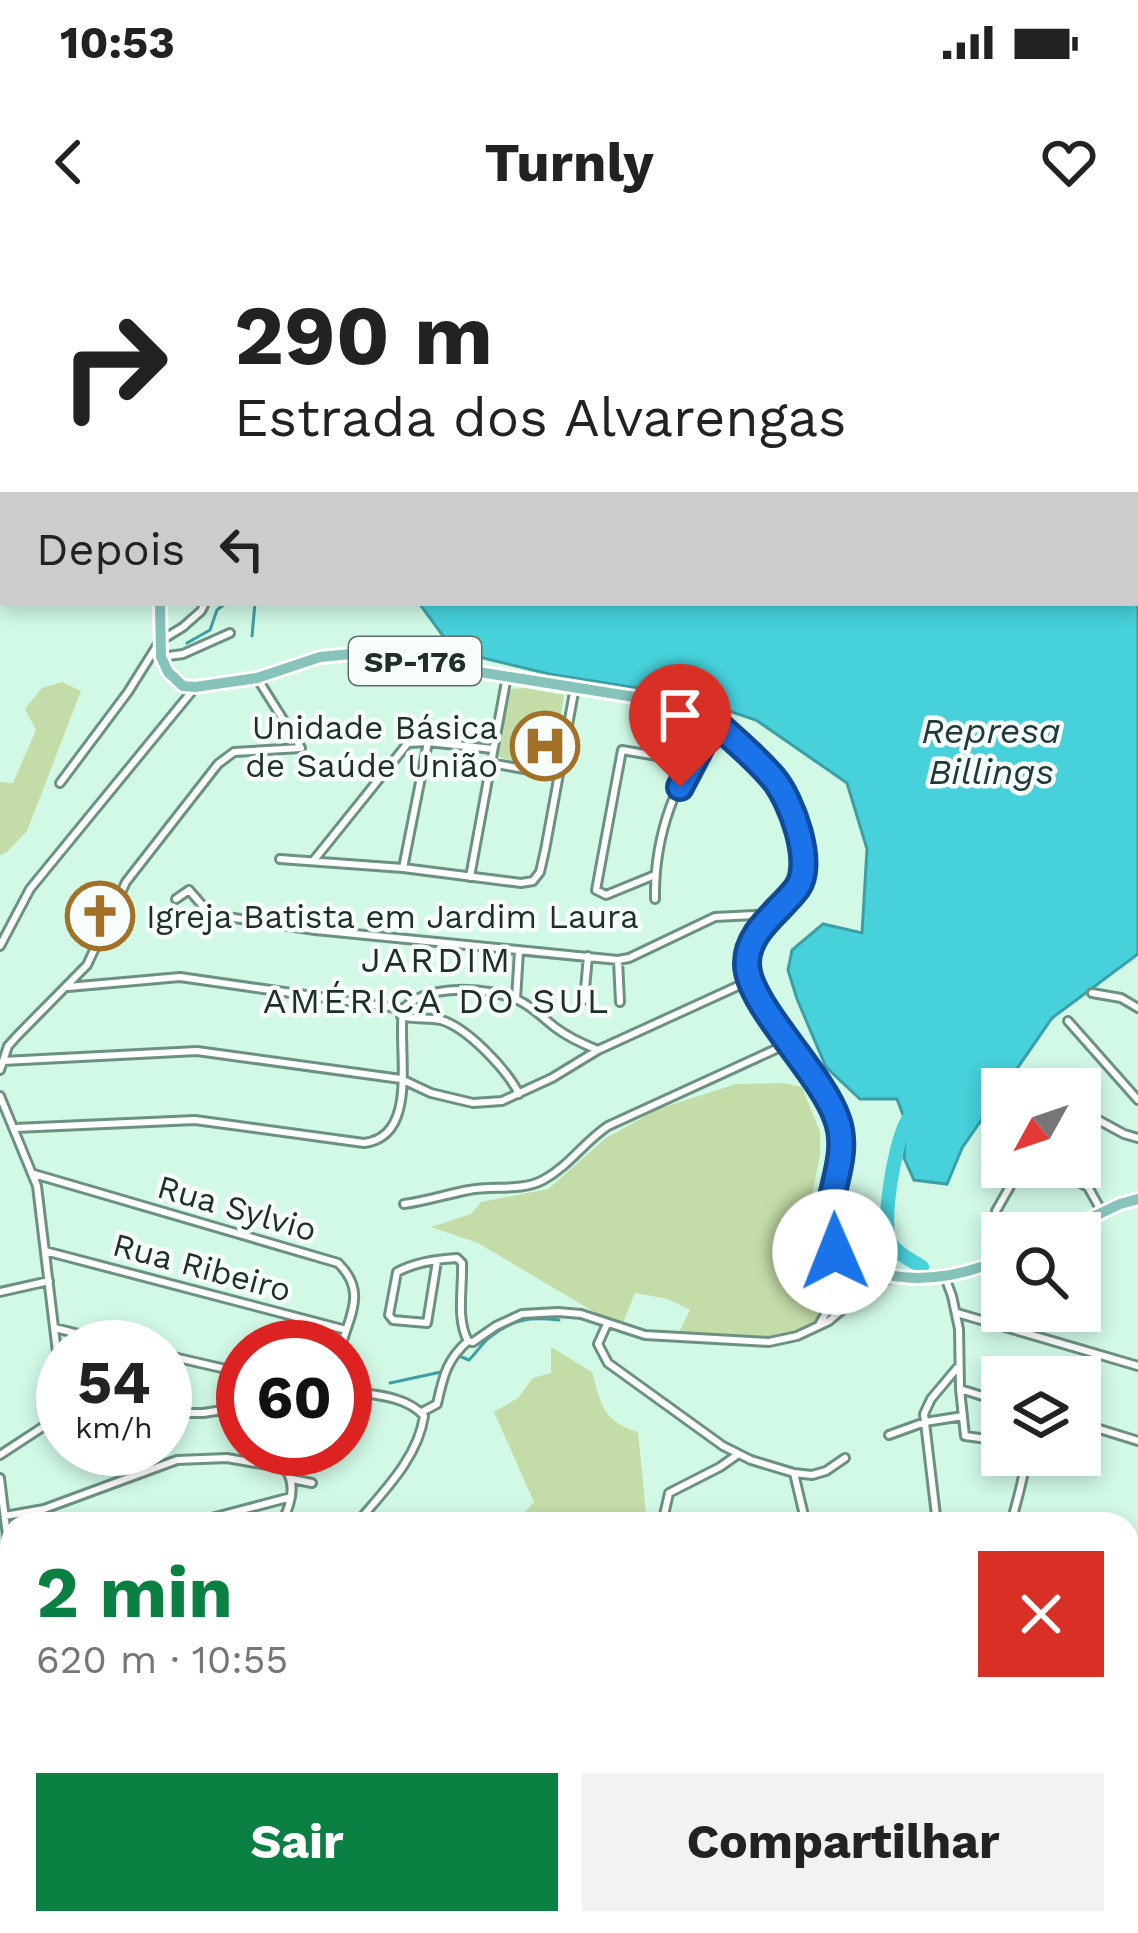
<!DOCTYPE html>
<html lang="pt">
<head>
<meta charset="utf-8">
<style>
  :root { --surface:#fff; --page:#f2f2f2; --text:#222; --muted:#767676; --accent:#0b8043 }
  body { margin:0; font-family:"Work Sans",sans-serif; background:var(--page); color:var(--text); height:100vh; display:flex; flex-direction:column; font-size:45px; white-space:nowrap }
  * { box-sizing:border-box; margin:0 }
  p { font-size:39px; color:var(--muted) }
  .icon { flex:none; width:66px; height:66px; fill:none; stroke:currentColor; stroke-width:2; stroke-linecap:round; stroke-linejoin:round }
  .map { position:relative; flex:1; overflow:hidden }
  .details { position:absolute; left:0px; top:1272px; width:1140px; height:423px; display:flex; flex-direction:column; background:var(--surface); border-radius:36px 36px 0 0; box-shadow:0 6px 18px #0003 }
  .details>* { flex:none }
  .hud { position:absolute; left:0px; top:0px; width:1140px; height:366px; box-shadow:0 6px 18px #0003; background:#fff; color:var(--text); overflow:hidden }
  .needle { width:78px; rotate:230deg }
  .buttons { position:absolute; left:981px; top:828px; display:grid; gap:24px }
  .buttons a { display:grid; place-items:center; width:120px; height:120px; border-radius:0px; background:var(--surface); box-shadow:0 6px 18px #0003; font-size:60px }
  .speed { position:absolute; left:36px; top:1080px; display:flex; gap:24px; font-size:60px; font-weight:700; text-align:center }
  .speed>* { display:grid; place-content:center; width:156px; height:156px; border-radius:50%; background:var(--surface); box-shadow:0 6px 18px #0003; line-height:1 }
  .speed small { font-size:30px; font-weight:400 }
  .speed .limit { border:18px solid #d22; background:#fff; color:#111 }
  .pin { position:absolute; display:grid; place-items:center; width:102px; height:102px; color:#fff; margin:-123px -51px; border-radius:50% 50% 50% 0; rotate:-45deg; box-shadow:0 0 12px #0007 }
  .pin .icon { rotate:45deg }
  .me { position:absolute; width:132px; margin:-66px; rotate:359deg; stroke-linejoin:round; filter:drop-shadow(0 0 9px #0008) }
  .turn { display:flex; align-items:center; gap:42px; height:252px; padding:0 36px; font-size:54px }
  .turn .icon { width:156px; height:156px; stroke-width:2.5 }
  .turn b { display:block; font-size:84px; line-height:102px }
  .then { display:flex; align-items:center; height:114px; padding:0 36px; background:#0003; gap:24px; font-size:45px }
  .round { display:grid; place-items:center; flex:none; width:126px; height:126px; border-radius:0px; background:var(--page) }
  .headline { display:flex; align-items:center; justify-content:space-between; height:204px; padding:0 36px }
  h1 { font-size:72px; font-weight:700; line-height:90px; color:var(--accent) }
  .action { display:flex; gap:24px; margin-top:auto; padding:24px 36px }
  .action a { flex:1; height:138px; border-radius:0px; background:var(--accent); color:#fff; font-size:48px; font-weight:700; line-height:138px; text-align:center }
  .action a+a { background:var(--page); color:var(--text) }
  .status { display:flex; justify-content:space-between; align-items:center; height:84px; padding:0 60px; background:var(--surface); direction:ltr }
  .status svg { height:33px; fill:currentColor }
  header { display:flex; justify-content:space-between; align-items:center; height:156px; padding:0 36px; background:var(--surface); font-size:54px; font-weight:700 }
  .map>svg:first-child { display:block }
</style>
</head>
<body>
<div class="status"><b>10:53</b><svg viewBox="0 0 49 12"><path d="M0 12V9h3v3zM5 12V6h3v6zM10 12V3h3v9zM15 12V0h3v12zM26 1h20v11H26zM47 4h2v5h-2z"/></svg></div>
<header><svg class="icon" aria-label="back" viewBox="0 0 24 24"><path d="M15 5l-7 7 7 7"/></svg>Turnly<svg class="icon" aria-label="heart" viewBox="0 0 24 24"><path d="M12 20l-8-8c-3-5 5-10 8-4 3-6 11-1 8 4z"/></svg></header>
<div class="map">
<svg width="1138" height="1693" viewBox="0 0 1138 1693">
  <rect width="100%" height="100%" fill="#d1f9e6"/>
  <!-- green -->
  <path fill="#c4dda8" d="M62 442 81 451 27 591 7 612 0 615V542L13 543 36 490 25 469 42 448Z
    M524 448 564 455 559 487 536 483 531 501 529 524 498 517 506 455 511 449Z
    M783 843 802 847 820 892V915L806 986 811 1025 822 1052 850 1058C840 1066 831 1076 820 1083 774 1109 727 1093 678 1094L690 1070 668 1059 635 1053 622 1085 611 1082 478 1003 431 987 471 974 481 962 548 949 606 898 658 869 736 844Z
    M551 1107 592 1132C602 1166 602 1181 638 1192L647 1284C601 1284 559 1284 514 1284L534 1262 494 1172 518 1158 533 1138 551 1133Z
    M1138 1293V1693H946L980 1683H1128V1295Z
    M12 1659V1683H234L241 1687 247 1683H299L291 1693H0V1660Z"/>
  <!-- water -->
  <path fill="#46d1db" stroke="#3aa0a5" stroke-width="3" d="M1138 268V714L1052 778 962 908 947 944 914 940 904 918 906 883 897 859H860L826 827 797 759 788 730 792 710 823 684 862 693 867 609 847 543 756 480 681 455 549 434 454 411 419 363H1137Z"/>
  <g fill="none" stroke-linecap="round" stroke-linejoin="round">
    <!-- stream -->
    <path stroke="#3aa0a5" stroke-width="3" d="M236 0 244 3
      M252 396 255 363
      M187 403 210 390 217 370 226 363
      M457 1118 459 1116 469 1120C477 1112 482 1103 490 1097 514 1078 531 1077 559 1080
      M390 1143 441 1132"/>
    <!-- river -->
    <path stroke="#46d1db" stroke-width="14" d="M917 868C915 870 907 881 906 883 895 903 880 986 891 1004 897 1014 913 1021 922 1027"/>
    <defs>
      <path id="minor" d="M609 0V3
        M712 0V3
        M834 0 837 3
        M982 0 984 3
        M894 3 895 0
        M161 417 183 414 230 393
        M490 523 558 535
        M60 543 128 452 160 401 183 387 201 371 205 363
        M280 619 403 628 521 643 533 641 540 632 545 610 575 447
        M314 620 408 503 428 502 493 509
        M403 628 428 502
        M655 635 606 655 596 650 622 510 692 522
        M470 637 507 436
        M176 659 189 650 208 672 214 675 315 690 618 720 629 718 715 677 773 674
        M655 659C654 598 675 532 719 488
        M0 706 30 649 193 450
        M618 720 620 762
        M68 747 180 737 403 769
        M1092 753 1121 758 1138 768
        M516 759 519 711
        M584 760 588 716
        M401 776C415 780 428 777 441 780 468 788 507 830 519 854
        M1068 781 1138 860
        M3 821 197 811 401 839 431 853 473 863 502 861 552 838 598 810 749 741
        M0 830 8 806 18 795 87 725 126 642 218 524 234 512 301 508 257 438
        M1029 840 1044 849
        M0 856 37 946 63 1162
        M1080 870 1124 894 1138 898
        M15 888 195 880 364 903C420 897 397 809 403 769 427 743 489 747 518 760 533 767 544 779 556 788 569 798 583 804 598 810
        M999 897 1002 899
        M1051 927 1088 947 1102 972
        M34 934 338 1023C367 1051 350 1074 341 1107
        M404 964C426 961 447 954 469 950 493 945 520 952 543 940 569 926 584 902 608 886L787 804
        M1002 993 996 971 1021 927
        M45 1011 346 1090
        M437 1021 427 1083 393 1080 389 1075 397 1032C414 1023 438 1019 457 1018L462 1023C463 1049 456 1079 468 1101
        M945 1037 952 1056 959 1089 960 1149 965 1196 1002 1201
        M0 1052 49 1041
        M957 1073 1138 1126
        M820 1083 834 1059 831 1011
        M607 1084 598 1104 608 1123 723 1206 751 1220 794 1233 812 1235 826 1231 845 1218
        M55 1088 130 1107
        M165 1115 243 1133
        M960 1149 1002 1162
        M345 1150C371 1155 406 1155 424 1176 418 1218 383 1252 356 1284
        M422 1172 437 1164C443 1138 446 1120 468 1101L473 1102 496 1086 522 1074 558 1072 581 1074 645 1095 769 1102 797 1096 829 1081 856 1058 889 1038
        M165 1173H203L243 1167
        M1080 1183 1138 1201
        M889 1195 925 1182 963 1176
        M0 1215 55 1179 63 1170
        M794 1233 806 1284
        M0 1238 12 1337
        M292 1239 312 1243
        M5 1276 44 1269 177 1220 227 1218 284 1228C298 1244 290 1267 281 1284
        M189 1284 291 1257
        M662 1284 669 1253 720 1227 737 1215
        M937 1284 924 1174 931 1159 957 1128
        M1011 1284C1016 1262 1025 1237 1026 1215
        M0 1357 12 1356
        M0 1398 12 1396
        M0 1550H12
        M0 1617 12 1616
        M394 1683 401 1693
        M549 1683 563 1693
        M597 1683 603 1693
        M718 1683 731 1693
        M831 1683 838 1690H846
        M475 1693 506 1683
        M738 1693 746 1683"/>
      <path id="tertiary" d="M0 166 3 168"/>
      <path id="primary" d="M0 242H3
        M160 363 161 417 168 432 183 446 195 447 257 438 320 417 361 413 678 464C712 476 755 512 776 542 787 556 792 575 797 592 802 607 807 621 802 637 791 671 745 687 747 727 749 761 814 829 832 866 840 883 843 900 842 919 839 951 811 996 844 1022 853 1029 867 1030 878 1033 921 1044 962 1036 1002 1019
        M1059 993 1120 964 1138 959"/>
    </defs>
    <!-- minor casing -->
    <use href="#minor" stroke="#6c9180" stroke-width="12"/>
    <!-- tertiary casing -->
    <use href="#tertiary" stroke="#6c9180" stroke-width="15"/>
    <!-- primary casing -->
    <use href="#primary" stroke="#fff" stroke-width="16"/>
    <!-- minor -->
    <use href="#minor" stroke="#fff" stroke-width="6"/>
    <!-- tertiary -->
    <use href="#tertiary" stroke="#fff" stroke-width="9"/>
    <!-- primary -->
    <use href="#primary" stroke="#86c3bb" stroke-width="10"/>
  </g>
  <g fill="none" stroke-linecap="round" stroke-linejoin="round">
    <defs>
      <path id="route" d="M680 547 703 503 720 487C738 503 757 519 773 538 791 559 815 623 797 648 780 671 747 691 747 723 746 763 821 832 837 879 854 925 813 971 835 1012"/>
    </defs>
    <!-- route casing -->
    <use href="#route" stroke="#114b97" stroke-width="30"/>
    <!-- route -->
    <use href="#route" stroke="#1a73e8" stroke-width="21"/>
  </g>
  <!-- icons -->
  <defs>
    <symbol id="hospital-ring" viewBox="-11 -11 22 22"><circle r="9.5" fill="#f6fdfa" stroke="#a27026" stroke-width="1.5"/><path d="M-5-5h3v3.5h4V-5h3V5h-3V1.5h-4V5h-3Z" fill="#a27026"/></symbol>
    <symbol id="church-ring" viewBox="-11 -11 22 22"><circle r="9.5" fill="#f6fdfa" stroke="#a27026" stroke-width="1.5"/><path d="M-1.2-6h2.4v3.5h3.3v2.4h-3.3V6h-2.4V-.1h-3.3v-2.4h3.3Z" fill="#a27026"/></symbol>
  </defs>
  <g fill-rule="evenodd">
    <use href="#hospital-ring" x="507" y="468" width="76" height="76"/>
    <use href="#church-ring" x="62" y="638" width="76" height="76"/>
  </g>
  <g text-anchor="middle" dominant-baseline="central" stroke-width="9" stroke-linejoin="round" paint-order="stroke">
    <!-- shield labels -->
    <rect fill="#f6fdfa" stroke="#606c66" stroke-width="3" x="349" y="397" width="132" height="48" rx="9"/>
    <g font-size="30" font-weight="bold" fill="#1f2e27">
      <text x="415" y="421">SP-176</text>
    </g>
    <!-- poi labels -->
    <g font-size="33" fill="#1f2e27" stroke="#f6fdfa" text-anchor="end">
      <text x="498" y="487">Unidade Básica<tspan x="498" dy="38">de Saúde União</tspan></text>
      <text x="146" y="676" text-anchor="start">Igreja Batista em Jardim Laura</text>
    </g>
    <!-- street labels -->
    <g font-size="33" fill="#1f2e27" stroke="#f6fdfa">
      <text transform="translate(237 968) rotate(16)">Rua Sylvio</text>
      <text transform="translate(202 1027) rotate(15)">Rua Ribeiro</text>
    </g>
    <!-- water labels -->
    <g font-size="36" font-style="italic" fill="#22393b" stroke="#f6fdfa">
      <text x="991" y="491">Represa<tspan x="991" dy="41">Billings</tspan></text>
    </g>
    <!-- neighbourhood labels -->
    <g font-size="36" letter-spacing="3" fill="#1f2e27" stroke="#f6fdfa">
      <text x="437" y="720">JARDIM<tspan x="437" dy="41">AMÉRICA DO SUL</tspan></text>
    </g>
  </g>
</svg>
<div class="buttons">
<a><svg class="needle" viewBox="-14 -14 28 28"><path d="M0-13l5 13h-10z" fill="#e53935"/><path d="M0 13l5-13h-10z" fill="#767676"/></svg></a>
<a><svg class="icon" aria-label="search" viewBox="0 0 24 24"><circle cx="10" cy="10" r="6"/><path d="M15 15l6 6"/></svg></a>
<a><svg class="icon" aria-label="layers" viewBox="0 0 24 24"><path d="M12 4l9 5-9 5-9-5zM3 14l9 5 9-5"/></svg></a>
</div>
<div class="speed"><div>54<small>km/h</small></div><div class="limit">60</div></div>
<div class="pin" style="left:680px;top:547px;background:#d93025"><svg class="icon" aria-label="arrive" viewBox="0 0 24 24"><path d="M6 21V4h12l-3 4 3 4H6"/></svg></div>
<svg class="me" style="left:835px;top:1012px" viewBox="-20 -20 40 40"><circle r="19" fill="#fff"/><path d="M0-13L10 11 0 6-10 11z" fill="#1a73e8"/></svg>
<div class="hud">
<div class="turn"><svg class="icon" aria-label="right" viewBox="0 0 24 24"><path d="M7 20v-9h11M14 6l5 5-5 5"/></svg><div><b>290 m</b>Estrada dos Alvarengas</div></div>
<div class="then">Depois<svg class="icon" aria-label="left" viewBox="0 0 24 24"><path d="M17 20v-9H6M10 6l-5 5 5 5"/></svg></div>
</div>
<section class="details">
<div class="headline"><div><h1>2 min</h1><p>620 m · 10:55</p></div><a class="round" style="background:#d93025;color:#fff"><svg class="icon" aria-label="close" viewBox="0 0 24 24"><path d="M6 6l12 12M18 6L6 18"/></svg></a></div>
<div class="action"><a>Sair</a><a>Compartilhar</a></div>
</section>
</div>
</body>
</html>
